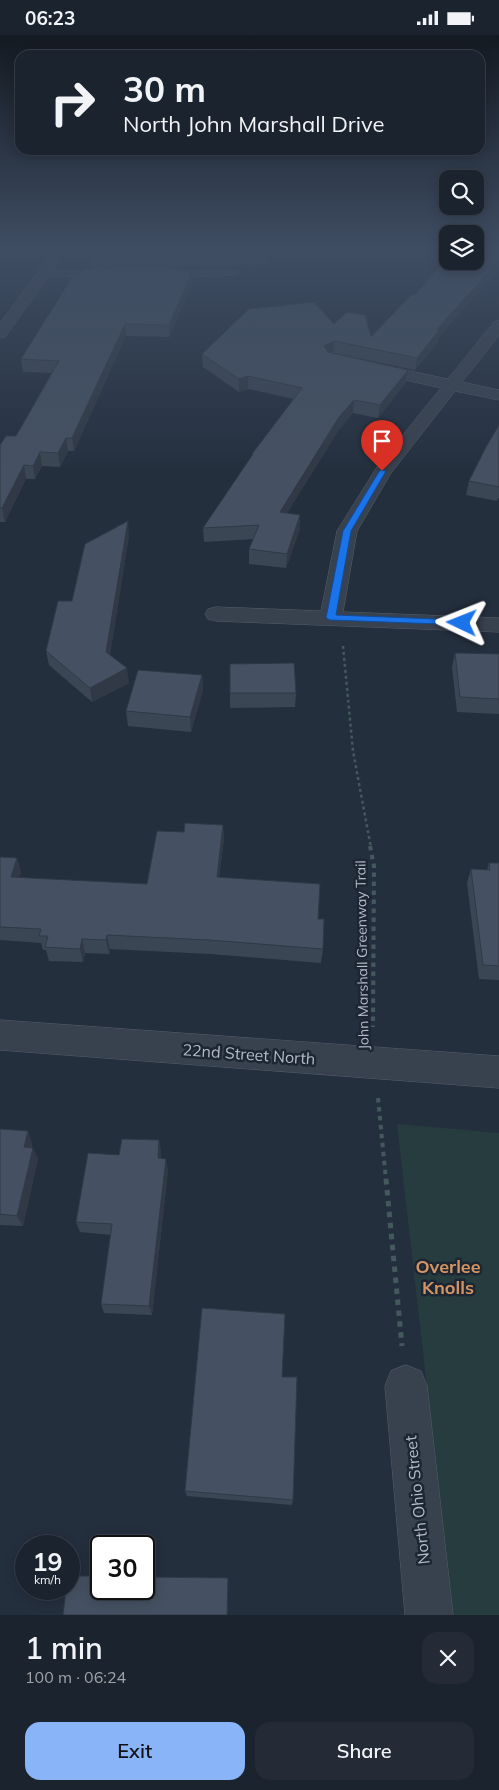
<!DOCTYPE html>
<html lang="en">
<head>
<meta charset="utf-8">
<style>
  :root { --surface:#1b232e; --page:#242b36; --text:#f1f3f6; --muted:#a0a4aa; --line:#39404a; --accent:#8ab4f8 }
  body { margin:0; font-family:Mulish,sans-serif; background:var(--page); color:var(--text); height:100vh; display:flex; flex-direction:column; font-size:19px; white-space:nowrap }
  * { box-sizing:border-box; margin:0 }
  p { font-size:16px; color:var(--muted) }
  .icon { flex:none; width:28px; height:28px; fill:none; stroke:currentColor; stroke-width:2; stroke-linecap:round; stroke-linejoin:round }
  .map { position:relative; height:1580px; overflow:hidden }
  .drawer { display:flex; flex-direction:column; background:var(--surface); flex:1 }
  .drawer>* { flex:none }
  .banner { position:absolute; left:15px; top:15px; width:470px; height:105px; border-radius:15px; box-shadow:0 2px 12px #0003,0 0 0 1px var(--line); background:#1b232e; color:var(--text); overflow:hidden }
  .fabs { position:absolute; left:439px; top:135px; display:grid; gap:10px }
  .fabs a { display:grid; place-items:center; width:45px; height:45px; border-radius:10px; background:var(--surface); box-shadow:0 2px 12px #0003,0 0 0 1px var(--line); font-size:25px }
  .speed { position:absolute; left:15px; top:1500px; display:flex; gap:10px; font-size:25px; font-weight:700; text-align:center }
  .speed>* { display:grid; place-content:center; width:65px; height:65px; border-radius:50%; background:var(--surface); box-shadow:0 2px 12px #0003,0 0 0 1px var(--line); line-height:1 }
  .speed small { font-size:12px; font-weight:400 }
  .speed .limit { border:2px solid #111; border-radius:8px; background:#fff; color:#111 }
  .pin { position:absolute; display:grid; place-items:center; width:42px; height:42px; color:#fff; margin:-51px -21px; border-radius:50% 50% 50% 0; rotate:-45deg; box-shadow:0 0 5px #0007 }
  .pin .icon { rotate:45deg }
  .me { position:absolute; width:55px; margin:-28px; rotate:272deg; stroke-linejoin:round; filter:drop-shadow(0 0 4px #0008) }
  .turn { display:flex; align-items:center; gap:18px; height:105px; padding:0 25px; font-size:22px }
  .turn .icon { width:65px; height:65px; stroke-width:2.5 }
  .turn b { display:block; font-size:35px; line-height:42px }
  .round { display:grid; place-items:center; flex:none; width:52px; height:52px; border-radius:15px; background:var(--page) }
  .summary { display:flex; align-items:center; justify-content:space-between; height:85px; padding:0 25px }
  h1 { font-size:30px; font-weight:600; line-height:38px }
  .action { display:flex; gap:10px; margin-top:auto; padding:10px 25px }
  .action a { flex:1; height:58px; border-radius:15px; background:var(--accent); color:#111; font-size:20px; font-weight:600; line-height:58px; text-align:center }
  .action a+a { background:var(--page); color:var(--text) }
  .status { display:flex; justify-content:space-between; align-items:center; height:35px; padding:0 25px; background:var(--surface); direction:ltr }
  .status svg { height:14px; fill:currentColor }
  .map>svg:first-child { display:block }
</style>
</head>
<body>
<div class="status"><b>06:23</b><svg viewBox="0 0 49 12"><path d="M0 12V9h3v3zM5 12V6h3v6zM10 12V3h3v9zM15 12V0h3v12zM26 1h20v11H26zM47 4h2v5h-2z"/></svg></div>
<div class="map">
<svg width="499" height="1580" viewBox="0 0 499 1580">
  <rect width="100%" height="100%" fill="#242f3e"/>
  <!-- green -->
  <path fill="#263c3f" d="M397 1089 499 1098V1580H453Z"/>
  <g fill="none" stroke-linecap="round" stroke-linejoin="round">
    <defs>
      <path id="service" d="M45 235 100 237 105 240 100 243 42 240V236Z
        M235 235 238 236V240L164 243 159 240 164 237Z"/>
      <path id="minor" d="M54 216H67L5 302 0 303V289Z
        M499 286V300L462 347 499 355V365L455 356 391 438 357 496 343 577 499 583V597L216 586 208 584 205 579 208 574 216 572 321 576 337 496 377 432 441 353 366 336 363 333 366 330 371 328 448 344 494 287Z
        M0 985 499 1021V1053L0 1015Z
        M406 1330 421 1336 427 1351 453 1580H405L385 1351 391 1336Z"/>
    </defs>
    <!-- service casing -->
    <use href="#service" stroke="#565f6c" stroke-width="1"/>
    <!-- minor casing -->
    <use href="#minor" stroke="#565f6c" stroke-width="1"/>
    <!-- path-far2 -->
    <path stroke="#44595c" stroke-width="2.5" stroke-dasharray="3 3" stroke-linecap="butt" d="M343 611 353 716 371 813"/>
    <!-- path-far1 -->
    <path stroke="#44595c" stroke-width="4" stroke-dasharray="4.5 4.5" stroke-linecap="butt" d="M370 811 374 831 373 992
      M378 1063 386 1145"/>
    <!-- path -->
    <path stroke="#44595c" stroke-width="5" stroke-dasharray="5.5 5.5" stroke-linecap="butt" d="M386 1144 402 1311"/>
    <!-- service -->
    <use href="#service" fill="#38414e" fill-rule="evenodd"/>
    <!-- minor -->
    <use href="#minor" fill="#38414e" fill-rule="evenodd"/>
  </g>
  <!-- wall -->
  <path fill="#3b4654" d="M94 216H272L268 230 168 231V233L192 250 169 302 126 301 74 416H68L60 432 42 431 35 444H26L5 487H0V410L16 401 52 338 23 337 21 324 80 239 91 233 90 224Z
    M499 216V233L486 249 438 303V307L415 335 333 318 406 347 378 383 353 378 338 396 287 478 300 494 286 533 249 529V514L254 504 204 507 203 493 252 421V419L294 364 248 354 239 357 203 332 202 319 334 289 371 302 415 260Z
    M499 390V463H498L497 466 466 460 469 446Z
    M129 500 110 620 129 648 92 667 49 630 46 616 72 566Z
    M455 618 499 619V679L457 677 452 632Z
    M202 640 203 655 191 697 128 691 126 676Z
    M230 658H296L295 672 230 673Z
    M223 790 224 804 219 842 318 884 323 914 321 928 210 919 110 914 109 919 85 918 83 927 49 926 46 915H43L41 908 0 905V822L17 823 21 837 19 843 147 849 184 797Z
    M489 828H499V945L479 944 467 848 471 834 487 835Z
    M0 1094 32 1108V1113L38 1124 23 1191 0 1190Z
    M159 1105 161 1117V1123L168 1135 152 1280 104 1278 101 1269 111 1200 80 1197 76 1187 119 1120Z
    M282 1342 293 1465 292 1470 187 1461 185 1456Z"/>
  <!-- shaded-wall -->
  <path fill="#303945" d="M11 216 0 230V217Z
    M269 216H272L268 230V218Z
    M499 224V233L486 249 438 303V307L415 335 417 323 437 294Z
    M192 238V250L169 302V290Z
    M125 289 126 301 74 416 72 403Z
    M334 306 333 318 324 324V311Z
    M408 335 406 347 378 383 380 370Z
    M248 341V354L239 357V344Z
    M354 365 353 378 338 396 279 491 280 477 339 382Z
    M66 403 68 416 60 432 58 418Z
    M40 417 42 431 35 444 33 431Z
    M24 430 26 444 5 487 2 473Z
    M300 480V494L286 533 287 519Z
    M128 486 129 500 108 631 106 617Z
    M127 633 129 648 92 667 90 653Z
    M202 640 203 655 191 697 190 682Z
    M223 790 224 804 217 856V842Z
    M17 823 21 837 15 857 11 842Z
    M107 900 110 914 109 919 106 905Z
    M82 904 85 918 83 927 80 914Z
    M28 1096 32 1108 29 1124 24 1112Z
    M159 1105 161 1117 160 1134 158 1123Z
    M33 1113 38 1124 23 1191 17 1181Z
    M166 1124 168 1135 152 1280 149 1271Z
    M228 1543V1580H227Z"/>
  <!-- building -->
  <path fill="#455162" stroke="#303945" d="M94 216H269L268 218 168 219 167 223 90 224Z
    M475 216H499V224L488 238 437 294H440L417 323 334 306 324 311 328 317 408 335 380 370 354 365 339 382 280 477 300 480 287 519 249 514 259 490 203 493 253 419H252L302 353 248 341 239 344 202 319 249 274 314 267 334 289 347 277 365 280 371 302 411 260H415L448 222V226H475Z
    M166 232 192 238 169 290 125 289 72 403H66L58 418 40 417 33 431 24 430 2 473H0V410L6 401H16L59 326 21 324 74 239H80L84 234Z
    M499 390V452L469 446 486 412Z
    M128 486 106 617 127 633 90 653 46 616 58 566H72L85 509Z
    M455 618 499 619V664L460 662Z
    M294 628 296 658H230V629Z
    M138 635 202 640 190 682 126 676Z
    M185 788 223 790 217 842 320 849 318 884H324L323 914 209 905 107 900 106 905 82 904 80 914 45 912 48 901H39L41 894 0 892V822L17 823 11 842 147 849 157 796 184 797Z
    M489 828H499V931L483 930 471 834 490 835Z
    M0 1094 28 1096 24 1112 33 1113 17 1181 0 1179Z
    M122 1104 159 1105 158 1123 166 1124 149 1271 101 1269 112 1189 76 1187 88 1118 119 1120Z
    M202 1273 285 1279 282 1342H297L293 1465 185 1456Z
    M69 1541H101V1554H144V1542L228 1543 227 1580H63L66 1554H69Z"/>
  <!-- sky -->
  <linearGradient id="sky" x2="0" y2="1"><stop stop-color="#141a22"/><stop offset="0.49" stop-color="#3f4d63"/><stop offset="1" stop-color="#3f4d63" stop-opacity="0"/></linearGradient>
  <rect width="499" height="438" fill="url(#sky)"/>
  <!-- route -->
  <path fill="#1a73e8" stroke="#114b97" d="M380 435 386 436 351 496 336 580 462 585 465 586V590L330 585 326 583 343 496Z"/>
  <g text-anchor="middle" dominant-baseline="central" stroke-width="5" stroke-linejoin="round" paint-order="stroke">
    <!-- street labels -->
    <g font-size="14" fill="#b4bcc9" stroke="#1d2633">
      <text transform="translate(362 920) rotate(-91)">John Marshall Greenway Trail</text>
    </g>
    <!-- near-street labels -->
    <g font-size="16" fill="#b4bcc9" stroke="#1d2633">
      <text transform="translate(249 1019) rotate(4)">22nd Street North</text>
      <text transform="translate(417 1465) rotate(-96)">North Ohio Street</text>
    </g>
    <!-- near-neighbourhood labels -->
    <g font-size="18" font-weight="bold" fill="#d59563" stroke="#1d2633">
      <text x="448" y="1231">Overlee<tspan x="448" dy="21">Knolls</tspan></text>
    </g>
  </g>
</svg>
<div class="fabs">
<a><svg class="icon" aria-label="search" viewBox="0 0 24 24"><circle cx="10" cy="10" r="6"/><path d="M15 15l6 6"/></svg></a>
<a><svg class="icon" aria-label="layers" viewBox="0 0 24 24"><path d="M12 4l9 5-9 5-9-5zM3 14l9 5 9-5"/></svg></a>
</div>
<div class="speed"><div>19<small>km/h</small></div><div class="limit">30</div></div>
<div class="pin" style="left:382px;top:436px;background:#d93025"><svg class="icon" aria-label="arrive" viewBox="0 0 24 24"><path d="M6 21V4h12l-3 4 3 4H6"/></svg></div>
<svg class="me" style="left:462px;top:588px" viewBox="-20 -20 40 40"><path d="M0-17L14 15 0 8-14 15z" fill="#1a73e8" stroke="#fff" stroke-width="4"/></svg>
<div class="banner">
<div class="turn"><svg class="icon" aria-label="right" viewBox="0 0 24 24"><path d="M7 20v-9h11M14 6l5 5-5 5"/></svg><div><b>30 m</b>North John Marshall Drive</div></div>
</div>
</div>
<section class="drawer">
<div class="summary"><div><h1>1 min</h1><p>100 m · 06:24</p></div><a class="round"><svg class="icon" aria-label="close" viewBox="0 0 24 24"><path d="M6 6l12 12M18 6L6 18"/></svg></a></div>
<div class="action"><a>Exit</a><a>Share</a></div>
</section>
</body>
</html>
